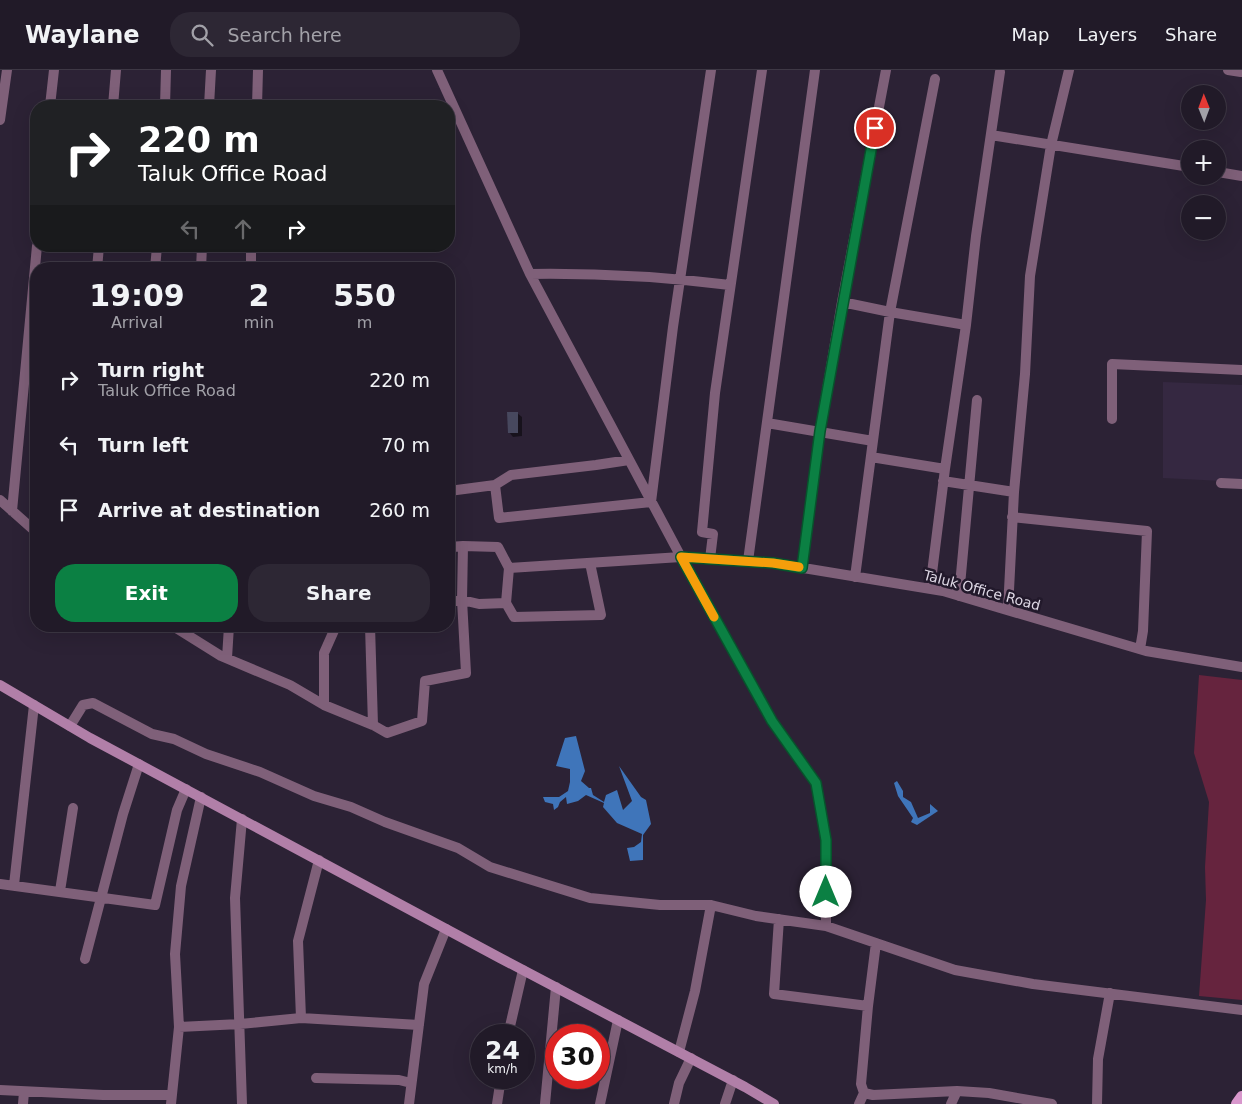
<!DOCTYPE html>
<html lang="en">
<head>
<meta charset="utf-8">
<style>
  :root { --surface:#211a28; --page:#2d2734; --text:#f1f3f6; --muted:#a2a1a8; --line:#3e3845; --accent:#0b8043 }
  body { margin:0; font-family:"DejaVu Sans",sans-serif; background:var(--page); color:var(--text); height:100vh; display:flex; flex-direction:column; font-size:19px; white-space:nowrap }
  * { box-sizing:border-box; margin:0 }
  p { font-size:16px; color:var(--muted) }
  .icon { flex:none; width:28px; height:28px; fill:none; stroke:currentColor; stroke-width:2; stroke-linecap:round; stroke-linejoin:round }
  .map { position:relative; flex:1; overflow:hidden }
  .panel { position:absolute; left:30px; top:192px; width:425px; height:370px; display:flex; flex-direction:column; background:var(--surface); border-radius:20px; box-shadow:0 5px 20px #0002,0 0 0 1px var(--line) }
  .panel>* { flex:none }
  .hud { position:absolute; left:30px; top:30px; width:425px; height:152px; border-radius:20px; box-shadow:0 5px 20px #0002,0 0 0 1px var(--line); background:#202124; color:#fff; overflow:hidden }
  .needle { width:32px; rotate:359deg }
  .fabs { position:absolute; left:1181px; top:15px; display:grid; gap:10px }
  .fabs a { display:grid; place-items:center; width:45px; height:45px; border-radius:50%; background:var(--surface); box-shadow:0 5px 20px #0002,0 0 0 1px var(--line); font-size:25px }
  .speed { position:absolute; left:470px; top:954px; display:flex; gap:10px; font-size:25px; font-weight:700; text-align:center }
  .speed>* { display:grid; place-content:center; width:65px; height:65px; border-radius:50%; background:var(--surface); box-shadow:0 5px 20px #0002,0 0 0 1px var(--line); line-height:1 }
  .speed small { font-size:12px; font-weight:400 }
  .speed .limit { border:8px solid #d22; background:#fff; color:#111 }
  .pin { position:absolute; display:grid; place-items:center; width:42px; height:42px; color:#fff; margin:-21px; border:2px solid #fff; border-radius:50%; box-shadow:0 1px 5px #0007 }
  .me { position:absolute; width:55px; margin:-28px; rotate:0deg; stroke-linejoin:round; filter:drop-shadow(0 0 4px #0008) }
  .turn { display:flex; align-items:center; gap:18px; height:105px; padding:0 25px; font-size:22px }
  .turn .icon { width:65px; height:65px; stroke-width:2.5 }
  .turn b { display:block; font-size:35px; line-height:42px }
  .lanes { display:flex; align-items:center; height:48px; padding:0 25px; background:#0003; justify-content:center; gap:25px; direction:ltr }
  .lanes .off { opacity:.35 }
  .eta { display:flex; justify-content:space-evenly; align-items:center; height:85px; text-align:center }
  .eta b { font-size:30px; font-weight:600; line-height:35px }
  .action { display:flex; gap:10px; margin-top:auto; padding:10px 25px }
  .action a { flex:1; height:58px; border-radius:20px; background:var(--accent); color:#fff; font-size:20px; font-weight:600; line-height:58px; text-align:center }
  .action a+a { background:var(--page); color:var(--text) }
  ul { padding:0; list-style:none }
  li { display:flex; align-items:center; gap:15px; height:65px; padding:0 25px }
  li div { flex:1 }
  li b { display:block; font-size:19px }
  li em { font-style:normal }
  header { display:flex; align-items:center; gap:30px; box-sizing:border-box; height:70px; padding:0 25px; background:var(--surface); border-bottom:1px solid var(--line) }
  header strong { font-size:24px }
  nav { display:flex; gap:28px; margin-inline-start:auto; font-size:18px }
  .search { width:350px; height:45px; background:var(--page); display:flex; align-items:center; gap:12px; box-sizing:border-box; padding:0 18px; border-radius:20px; color:var(--muted); font-size:19px }
  .map>svg:first-child { display:block }
</style>
</head>
<body>
<header>
<strong>Waylane</strong>
<div class="search"><svg class="icon" aria-label="search" viewBox="0 0 24 24"><circle cx="10" cy="10" r="6"/><path d="M15 15l6 6"/></svg>Search here</div>
<nav><a>Map</a><a>Layers</a><a>Share</a></nav>
</header>
<div class="map">
<svg width="1242" height="1034" viewBox="0 0 1242 1034">
  <rect width="100%" height="100%" fill="#2c2235"/>
  <!-- built -->
  <path fill="#352841" d="M1163 312 1242 315V412L1163 408Z"/>
  <!-- green -->
  <path fill="#66243e" d="M1199 605 1242 610V930L1199 926 1206 830 1205 797 1209 732 1194 683Z"/>
  <!-- water -->
  <path fill="#3f75ba" d="M576 666 585 701 581 711 589 718H591L593 725 604 732 606 725 617 720 623 740 632 731 619 696 641 727 646 730 651 754 643 765V790L630 791 627 778 634 777 641 772 642 764 617 753 603 737 604 733 586 725 578 731 567 734 566 727 560 732 558 737 554 740 553 734 545 732 543 727H559L568 721 570 712V699L556 696 565 668Z
    M897 711 903 721V727L911 732 918 748 930 743V734L938 741 917 755 911 752 913 748 898 726 894 713Z"/>
  <!-- shadow -->
  <path fill="#0007" d="M517 343 522 347V366L513 367 509 362Z"/>
  <!-- building -->
  <path fill="#47485e" d="M507 342H518V363H508Z"/>
  <g fill="none" stroke-linecap="round" stroke-linejoin="round">
    <!-- minor -->
    <path stroke="#7f6079" stroke-width="10" d="M437 0 530 204 681 487 772 651 816 713 826 770V856
      M1228 0 1241 2
      M50 36 54 0
      M113 36 116 0
      M165 36 166 0
      M209 36 211 0
      M257 36 258 0
      M0 50 7 0
      M991 65 1190 97
      M1218 102 1242 106
      M97 199 99 176
      M155 199 157 176
      M201 199 202 176
      M251 199V176
      M530 204C597 203 664 207 730 215
      M842 232 890 242 966 255
      M1112 349V294L1242 300
      M767 353 873 371
      M871 387 945 399
      M943 411 1014 422 1008 540
      M1221 413 1242 414
      M495 415 511 405 596 395 629 390
      M449 421 495 415 499 448 651 432 673 257 711 0
      M1014 422 1025 304 1030 206 1051 75 1069 0
      M0 430 36 462
      M12 441 37 176
      M1012 447 1147 461 1143 561 1140 579
      M463 476 498 477 509 498
      M710 489 713 464 702 462 715 323 762 0
      M748 491 815 0
      M802 498 820 361 842 232 886 0
      M855 507 890 242 935 9
      M930 519 945 399 966 255 976 166 1000 2
      M959 526 977 330
      M449 532 462 530 479 534 506 533 509 498 681 487 773 493 943 521 1146 581 1242 597
      M506 533 514 547 601 545 590 493
      M173 556 221 586 290 615 324 635 373 655 387 663 422 651 425 611 466 603 462 530 463 476 449 477
      M370 556 373 655
      M227 588 229 556
      M324 635V583L336 556
      M70 656 83 635 93 633 152 664 174 669 206 684 260 702 314 726 351 737 385 752 458 778 490 797 590 828 660 835H711L756 846 826 856 955 900 1033 914 1242 940
      M242 749 235 828 242 1034
      M0 814 155 835 177 740 186 719
      M14 815 34 635
      M60 821 73 738
      M779 849 774 924 868 936
      M85 889 123 744 139 694
      M301 948 298 871 319 790
      M179 957 240 954 301 948 419 955
      M508 965 523 900
      M679 982 695 921 711 835
      M316 1008 399 1010 411 1013
      M0 1020 103 1025H171
      M864 1023 873 1025 957 1021 989 1023 1052 1034
      M23 1034 24 1022
      M171 1034 179 957 175 884 181 816 201 727
      M409 1034 424 914 446 859
      M497 1034 501 1008
      M545 1034 556 917
      M600 1034 618 950
      M674 1034 679 1013 691 988
      M725 1034 733 1010
      M859 1034 864 1023 861 1014 868 936 876 873
      M951 1034 957 1021
      M1097 1034 1098 989 1110 923"/>
    <!-- secondary -->
    <path stroke="#b17fa8" stroke-width="10" d="M0 615 90 668 500 888 745 1017 774 1034"/>
    <!-- primary -->
    <path stroke="#d897cc" stroke-width="12" d="M1237 1034 1242 1027"/>
  </g>
  <g fill="none" stroke-linecap="round" stroke-linejoin="round">
    <defs>
      <path id="route" d="M826 822V770L816 713 772 651 681 487 773 493 802 498 820 361 875 58"/>
    </defs>
    <!-- route casing -->
    <use href="#route" stroke="#07532c" stroke-width="12"/>
    <!-- route -->
    <use href="#route" stroke="#0b8043" stroke-width="9"/>
    <!-- slow -->
    <path stroke="#f59e0b" stroke-width="9" d="M714 547 681 487 773 493 799 497"/>
  </g>
  <g text-anchor="middle" dominant-baseline="central" stroke-width="5" stroke-linejoin="round" paint-order="stroke">
    <!-- street labels -->
    <g font-size="14" fill="#ded8e5" stroke="#22192b">
      <text transform="translate(982 520) rotate(15)">Taluk Office Road</text>
    </g>
  </g>
</svg>
<div class="fabs">
<a><svg class="needle" viewBox="-14 -14 28 28"><path d="M0-13l5 13h-10z" fill="#e53935"/><path d="M0 13l5-13h-10z" fill="#a2a1a8"/></svg></a>
<a>+</a>
<a>−</a>
</div>
<div class="speed"><div>24<small>km/h</small></div><div class="limit">30</div></div>
<div class="pin" style="left:875px;top:58px;background:#d93025"><svg class="icon" aria-label="arrive" viewBox="0 0 24 24"><path d="M6 21V4h12l-3 4 3 4H6"/></svg></div>
<svg class="me" style="left:826px;top:822px" viewBox="-20 -20 40 40"><circle r="19" fill="#fff"/><path d="M0-13L10 11 0 6-10 11z" fill="#0b8043"/></svg>
<div class="hud">
<div class="turn"><svg class="icon" aria-label="right" viewBox="0 0 24 24"><path d="M7 20v-9h11M14 6l5 5-5 5"/></svg><div><b>220 m</b>Taluk Office Road</div></div>
<div class="lanes"><svg class="icon off" aria-label="left" viewBox="0 0 24 24"><path d="M17 20v-9H6M10 6l-5 5 5 5"/></svg><svg class="icon off" aria-label="ahead" viewBox="0 0 24 24"><path d="M12 20V5M6 11l6-6 6 6"/></svg><svg class="icon" aria-label="right" viewBox="0 0 24 24"><path d="M7 20v-9h11M14 6l5 5-5 5"/></svg></div>
</div>
<section class="panel">
<div class="eta">
<div><b>19:09</b><p>Arrival</p></div>
<div><b>2</b><p>min</p></div>
<div><b>550</b><p>m</p></div>
</div>
<ul>
<li><svg class="icon" aria-label="right" viewBox="0 0 24 24"><path d="M7 20v-9h11M14 6l5 5-5 5"/></svg><div><b>Turn right</b><p>Taluk Office Road</p></div><em>220 m</em></li>
<li><svg class="icon" aria-label="left" viewBox="0 0 24 24"><path d="M17 20v-9H6M10 6l-5 5 5 5"/></svg><div><b>Turn left</b></div><em>70 m</em></li>
<li><svg class="icon" aria-label="arrive" viewBox="0 0 24 24"><path d="M6 21V4h12l-3 4 3 4H6"/></svg><div><b>Arrive at destination</b></div><em>260 m</em></li>
</ul>
<div class="action"><a>Exit</a><a>Share</a></div>
</section>
</div>
</body>
</html>
